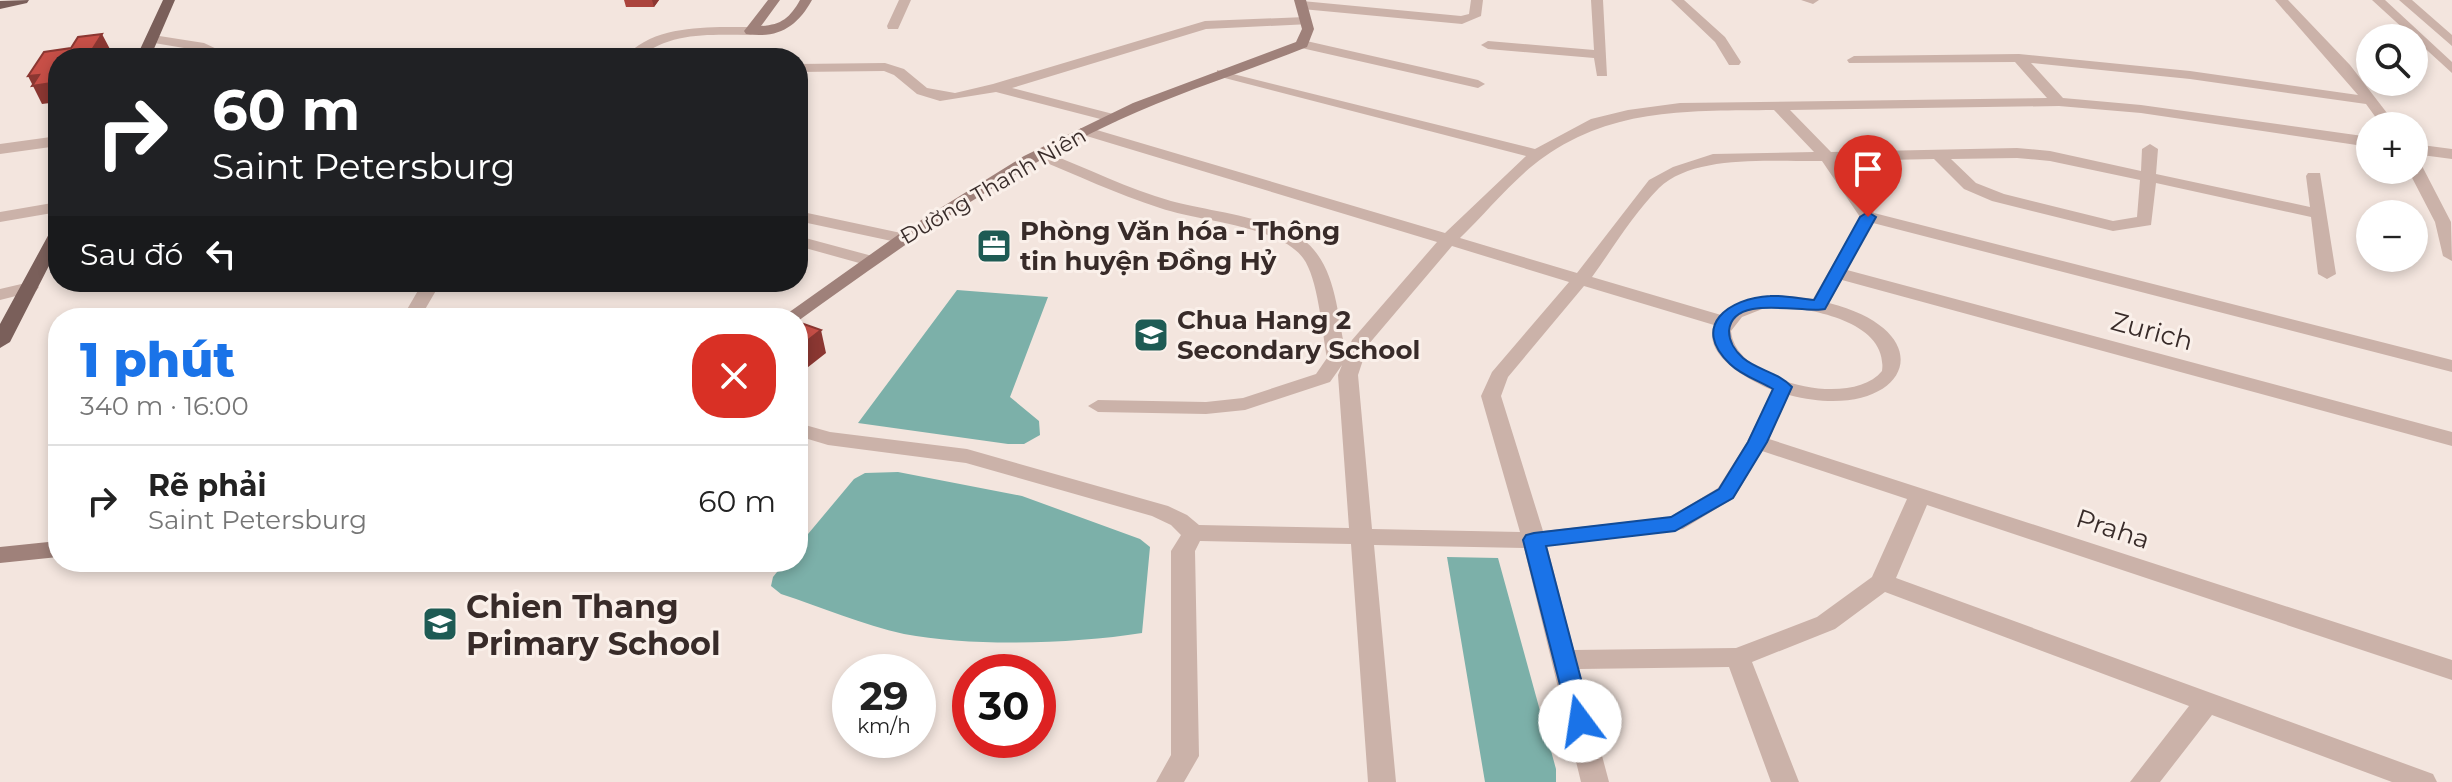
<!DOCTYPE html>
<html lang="vi">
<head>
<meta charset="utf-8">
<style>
  :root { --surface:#fff; --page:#f6f6f6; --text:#222; --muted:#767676; --line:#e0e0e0; --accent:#1a73e8 }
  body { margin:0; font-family:Montserrat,sans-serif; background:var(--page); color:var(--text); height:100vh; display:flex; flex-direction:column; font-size:30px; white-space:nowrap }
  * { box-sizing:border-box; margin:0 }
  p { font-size:26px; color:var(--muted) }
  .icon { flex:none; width:44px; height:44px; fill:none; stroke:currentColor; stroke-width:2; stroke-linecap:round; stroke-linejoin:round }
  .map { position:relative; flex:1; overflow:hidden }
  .panel { position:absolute; left:48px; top:308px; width:760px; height:264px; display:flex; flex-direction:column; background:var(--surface); border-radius:32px; box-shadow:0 4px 12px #0003 }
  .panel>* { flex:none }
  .top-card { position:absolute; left:48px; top:48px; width:760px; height:244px; border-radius:32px; box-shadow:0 4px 12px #0003; background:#202124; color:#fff; overflow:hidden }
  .buttons { position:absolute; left:2356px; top:24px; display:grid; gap:16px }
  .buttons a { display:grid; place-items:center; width:72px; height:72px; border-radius:50%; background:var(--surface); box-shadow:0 4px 12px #0003; font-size:40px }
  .speed { position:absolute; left:832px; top:654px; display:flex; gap:16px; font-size:40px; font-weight:700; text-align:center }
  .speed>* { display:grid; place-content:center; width:104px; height:104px; border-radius:50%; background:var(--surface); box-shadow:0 4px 12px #0003; line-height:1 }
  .speed small { font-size:20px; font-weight:400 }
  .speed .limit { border:12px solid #d22; background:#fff; color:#111 }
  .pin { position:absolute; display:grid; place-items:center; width:68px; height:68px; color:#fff; margin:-82px -34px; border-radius:50% 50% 50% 0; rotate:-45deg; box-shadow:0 0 8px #0007 }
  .pin .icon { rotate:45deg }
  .me { position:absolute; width:88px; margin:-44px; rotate:346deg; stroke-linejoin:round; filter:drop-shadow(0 0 6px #0008) }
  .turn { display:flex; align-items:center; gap:28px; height:168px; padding:0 32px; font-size:36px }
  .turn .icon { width:104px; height:104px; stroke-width:2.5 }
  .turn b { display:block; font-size:56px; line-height:68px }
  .then { display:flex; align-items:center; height:76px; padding:0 32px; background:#0003; gap:16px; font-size:30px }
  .round { display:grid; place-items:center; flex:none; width:84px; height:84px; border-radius:32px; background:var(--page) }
  .summary { display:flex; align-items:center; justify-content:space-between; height:136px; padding:0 32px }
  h1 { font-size:48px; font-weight:800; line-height:60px; color:var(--accent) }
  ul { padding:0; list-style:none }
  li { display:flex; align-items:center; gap:24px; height:112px; padding:0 32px; border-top:2px solid var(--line) }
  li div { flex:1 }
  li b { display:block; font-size:30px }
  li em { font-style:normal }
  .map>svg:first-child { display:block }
</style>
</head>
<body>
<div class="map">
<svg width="2452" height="782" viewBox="0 0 2452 782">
  <rect width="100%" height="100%" fill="#f3e5de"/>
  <!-- water -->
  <path fill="#7cb0a9" d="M957 290 1048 297 1010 397 1039 421 1040 435 1024 444H1008L858 423Z
    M898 472 1022 496 1140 539 1150 547 1142 633C1072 644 972 647 904 634 863 625 821 607 781 594L771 586 773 577 785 562H798V546L854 479 865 473Z
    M1447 557 1498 558 1556 769V782H1485Z"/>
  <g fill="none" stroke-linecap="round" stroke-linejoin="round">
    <!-- street -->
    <path fill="#cbb2a9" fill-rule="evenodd" d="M899 0H911L898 29H888L887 26Z
      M1471 0H1483L1481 16 1462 24 1302 9 1296 5 1302 1 1461 16 1469 14Z
      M1591 0H1603L1607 76H1597L1594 58 1488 49 1481 45 1488 41 1594 50Z
      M1671 0H1684L1725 37 1741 62 1739 65H1729L1715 42Z
      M1801 0H1819L1813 4Z
      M2275 0H2288L2350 65 2397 126H2382L2366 104 2190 79 2031 63 2063 98 2141 105 2370 137V147L2141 113 2059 106 1790 110 1831 152 2017 148 2050 151 2141 171 2142 149 2150 144 2158 149 2156 174 2310 207 2306 176 2308 173H2320L2336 274 2327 279 2318 274 2311 217 2156 183 2151 225 2113 231 1992 201 1964 189 1934 159 1837 161 1874 213 2452 360V372L1873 223 1847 270 2452 432V446L1842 280 1829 303C1950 334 1905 425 1789 395L1769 439 2452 660V680L1927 505 1896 578 2433 774 2437 782H2392L2212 715 2160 782H2130L2189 706 1885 592 1835 629 1752 662 1799 782H1771L1729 667 1579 669 1609 782H1581L1524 548 1374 545 1396 782H1368L1351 544 1200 541 1195 551 1199 756 1184 782H1156L1171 755V551L1181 535 1171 525 1152 516 966 463 828 445 798 436V423L830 432 967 449 1168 506 1187 515 1199 525 1349 528 1338 375 1342 365 1330 382 1245 410 1206 414 1098 412 1088 406 1098 400 1206 402 1243 398 1316 374 1327 358C1322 331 1318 278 1303 258 1278 225 1197 221 1160 208 1117 194 1076 175 1035 158V152H1045C1087 168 1128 189 1171 201 1209 212 1289 218 1314 250 1337 277 1338 320 1346 354L1352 340 1437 242 1080 134V128H1090L1445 233 1526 156 1217 76V70L1535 149 1591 119 1628 110 1680 103 2047 98 2015 62 1849 63 1847 60 1854 56 2019 54 2190 71 2358 95ZM1774 110 1814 152 1713 154 1673 167 1649 180 1577 273 1460 238C1485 214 1516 176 1544 157 1615 107 1691 111 1774 110ZM2017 158 2050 161 2140 180 2137 217 2113 221 2004 194 1976 183 1951 159ZM1822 161 1860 217 1813 299C1782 294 1746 293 1721 315L1592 277C1613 248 1634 213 1659 188 1695 153 1776 162 1822 161ZM1452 246 1569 282 1492 372 1481 396 1520 532 1372 529 1358 375 1368 345ZM1584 286 1714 325C1702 356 1749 380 1772 390L1747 442 1718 488 1670 517 1543 531 1501 396 1508 377ZM1770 306C1806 307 1889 320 1882 371 1850 410 1735 381 1731 331L1742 317ZM1762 451 1907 499 1872 577 1817 617 1736 648 1574 650 1547 546 1683 529 1734 498Z
      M2372 0H2385L2452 62V73Z
      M2399 0H2412L2452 35V46Z
      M1305 17 1311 21 1310 24 1206 29 1012 88 1117 115V121L1112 122 996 92 940 101 917 94 894 75 884 71 798 72V64L885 63 904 69 927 88 955 93 993 84 1205 21Z
      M720 27H751L758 31 751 35C712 35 671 31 639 58H624C648 31 685 28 720 27Z
      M153 35 204 43 236 58H217L196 50 148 42V36Z
      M1302 40 1478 80 1485 84 1478 88 1297 47 1295 44Z
      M58 136V146L0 154V144Z
      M2414 144 2452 149V159L2414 154Z
      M2414 161 2422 166 2451 222 2452 261 2443 256 2435 222 2408 170H2414Z
      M58 202V212L0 222V212Z
      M798 211 901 233 910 238 901 243 798 221Z
      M798 236 876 257 879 261 870 266 798 246Z
      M30 282 39 287 36 291 0 300V289Z
      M423 282H441L420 318H402Z"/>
    <!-- secondary -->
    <path fill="#9f817a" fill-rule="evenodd" d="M768 0H780L761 26C781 25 790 18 800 0H812C797 27 778 39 746 34L744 31Z
      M1294 0H1306L1314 29 1307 47C1245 72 1180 92 1119 120 1004 173 901 247 798 321V318H781L902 232 1024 156 1133 103 1296 42 1302 29Z
      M58 541V557L0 563V547Z"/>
    <!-- primary -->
    <path fill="#7a5f5a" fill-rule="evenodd" d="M29 0 27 3 0 9V1Z
      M163 0H175L150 58H136Z
      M58 227V248L10 342 0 348V324L50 232Z"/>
  </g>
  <!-- wall -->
  <path fill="#ab443d" d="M624 0H659L654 7H626Z"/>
  <!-- shaded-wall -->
  <path fill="#8b3732" d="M652 0H659L654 7Z
    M102 34 111 51 107 58H87Z
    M39 75 58 82V102L42 104 28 76Z
    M821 330 826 353 798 375V348Z"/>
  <!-- building -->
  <path fill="#c74f47" stroke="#8b3732" stroke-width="2" d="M102 34 87 58H58V82L32 86 39 75 28 76 44 52 71 48 78 37Z
    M775 315 785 318H771Z
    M798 322 821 330 798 348Z"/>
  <!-- route -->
  <path fill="#1a73e8" stroke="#114b97" stroke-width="2" d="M1868 212 1876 217 1825 309C1804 314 1732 293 1729 331 1729 342 1736 352 1743 358 1757 370 1780 373 1792 387L1767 442 1733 498 1675 531 1546 546 1592 721 1588 728 1580 731 1571 728 1523 540 1526 535 1534 533 1671 517 1719 489 1748 442 1773 389C1759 381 1741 375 1730 364 1690 326 1729 298 1770 296 1784 295 1800 299 1814 300L1860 217Z"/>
  <!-- icons -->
  <defs>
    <symbol id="office-square" viewBox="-11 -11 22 22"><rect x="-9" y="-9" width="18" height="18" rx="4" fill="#1e5b54" stroke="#faf0ea"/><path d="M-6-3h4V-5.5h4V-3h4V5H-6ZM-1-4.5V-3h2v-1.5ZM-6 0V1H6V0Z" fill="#fff"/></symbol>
    <symbol id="school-square" viewBox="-11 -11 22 22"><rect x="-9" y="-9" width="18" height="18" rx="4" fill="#1e5b54" stroke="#faf0ea"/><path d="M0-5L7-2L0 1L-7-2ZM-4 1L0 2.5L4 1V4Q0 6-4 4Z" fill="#fff"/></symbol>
  </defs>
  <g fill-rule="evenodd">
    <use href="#office-square" x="974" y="226" width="40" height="40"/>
    <use href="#school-square" x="1131" y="315" width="40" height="40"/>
    <use href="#school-square" x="420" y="604" width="40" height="40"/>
  </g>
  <g text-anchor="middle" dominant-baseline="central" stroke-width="6" stroke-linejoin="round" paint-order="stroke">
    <!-- far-street labels -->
    <g font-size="22" fill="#382b29" stroke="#faf0ea">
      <text transform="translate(993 186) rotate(-30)">Đường Thanh Niên</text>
    </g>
    <!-- poi labels -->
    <g font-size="26" font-weight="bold" fill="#382b29" stroke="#faf0ea" text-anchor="start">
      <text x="1020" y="231">Phòng Văn hóa - Thông<tspan x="1020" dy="30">tin huyện Đồng Hỷ</tspan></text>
      <text x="1177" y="320">Chua Hang 2<tspan x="1177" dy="30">Secondary School</tspan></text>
    </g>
    <!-- street labels -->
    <g font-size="26" fill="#382b29" stroke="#faf0ea">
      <text transform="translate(2152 331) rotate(15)">Zurich</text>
      <text transform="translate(2113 529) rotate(18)">Praha</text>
    </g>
    <!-- near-poi labels -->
    <g font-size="32" font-weight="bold" fill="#382b29" stroke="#faf0ea" text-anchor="start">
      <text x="466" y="606">Chien Thang<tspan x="466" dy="37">Primary School</tspan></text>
    </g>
  </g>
</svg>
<div class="buttons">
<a><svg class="icon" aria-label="search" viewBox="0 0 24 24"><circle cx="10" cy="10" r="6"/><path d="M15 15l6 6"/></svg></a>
<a>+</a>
<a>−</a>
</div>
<div class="speed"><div>29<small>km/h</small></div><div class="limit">30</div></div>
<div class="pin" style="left:1868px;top:217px;background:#d93025"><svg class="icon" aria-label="arrive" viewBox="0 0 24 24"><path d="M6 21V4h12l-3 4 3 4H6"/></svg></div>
<svg class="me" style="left:1580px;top:721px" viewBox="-20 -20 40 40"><circle r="19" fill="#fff"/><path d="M0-13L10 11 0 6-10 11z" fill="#1a73e8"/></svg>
<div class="top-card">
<div class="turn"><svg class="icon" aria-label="right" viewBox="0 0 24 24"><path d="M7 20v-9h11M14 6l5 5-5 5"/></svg><div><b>60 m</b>Saint Petersburg</div></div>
<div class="then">Sau đó<svg class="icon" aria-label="left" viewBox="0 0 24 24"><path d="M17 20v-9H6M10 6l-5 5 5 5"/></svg></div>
</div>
<section class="panel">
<div class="summary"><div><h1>1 phút</h1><p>340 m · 16:00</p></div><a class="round" style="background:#d93025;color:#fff"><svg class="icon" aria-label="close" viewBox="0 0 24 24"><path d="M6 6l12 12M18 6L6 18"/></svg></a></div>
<ul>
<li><svg class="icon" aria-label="right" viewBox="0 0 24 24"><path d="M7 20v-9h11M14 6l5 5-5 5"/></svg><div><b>Rẽ phải</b><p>Saint Petersburg</p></div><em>60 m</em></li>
</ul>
</section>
</div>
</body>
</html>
